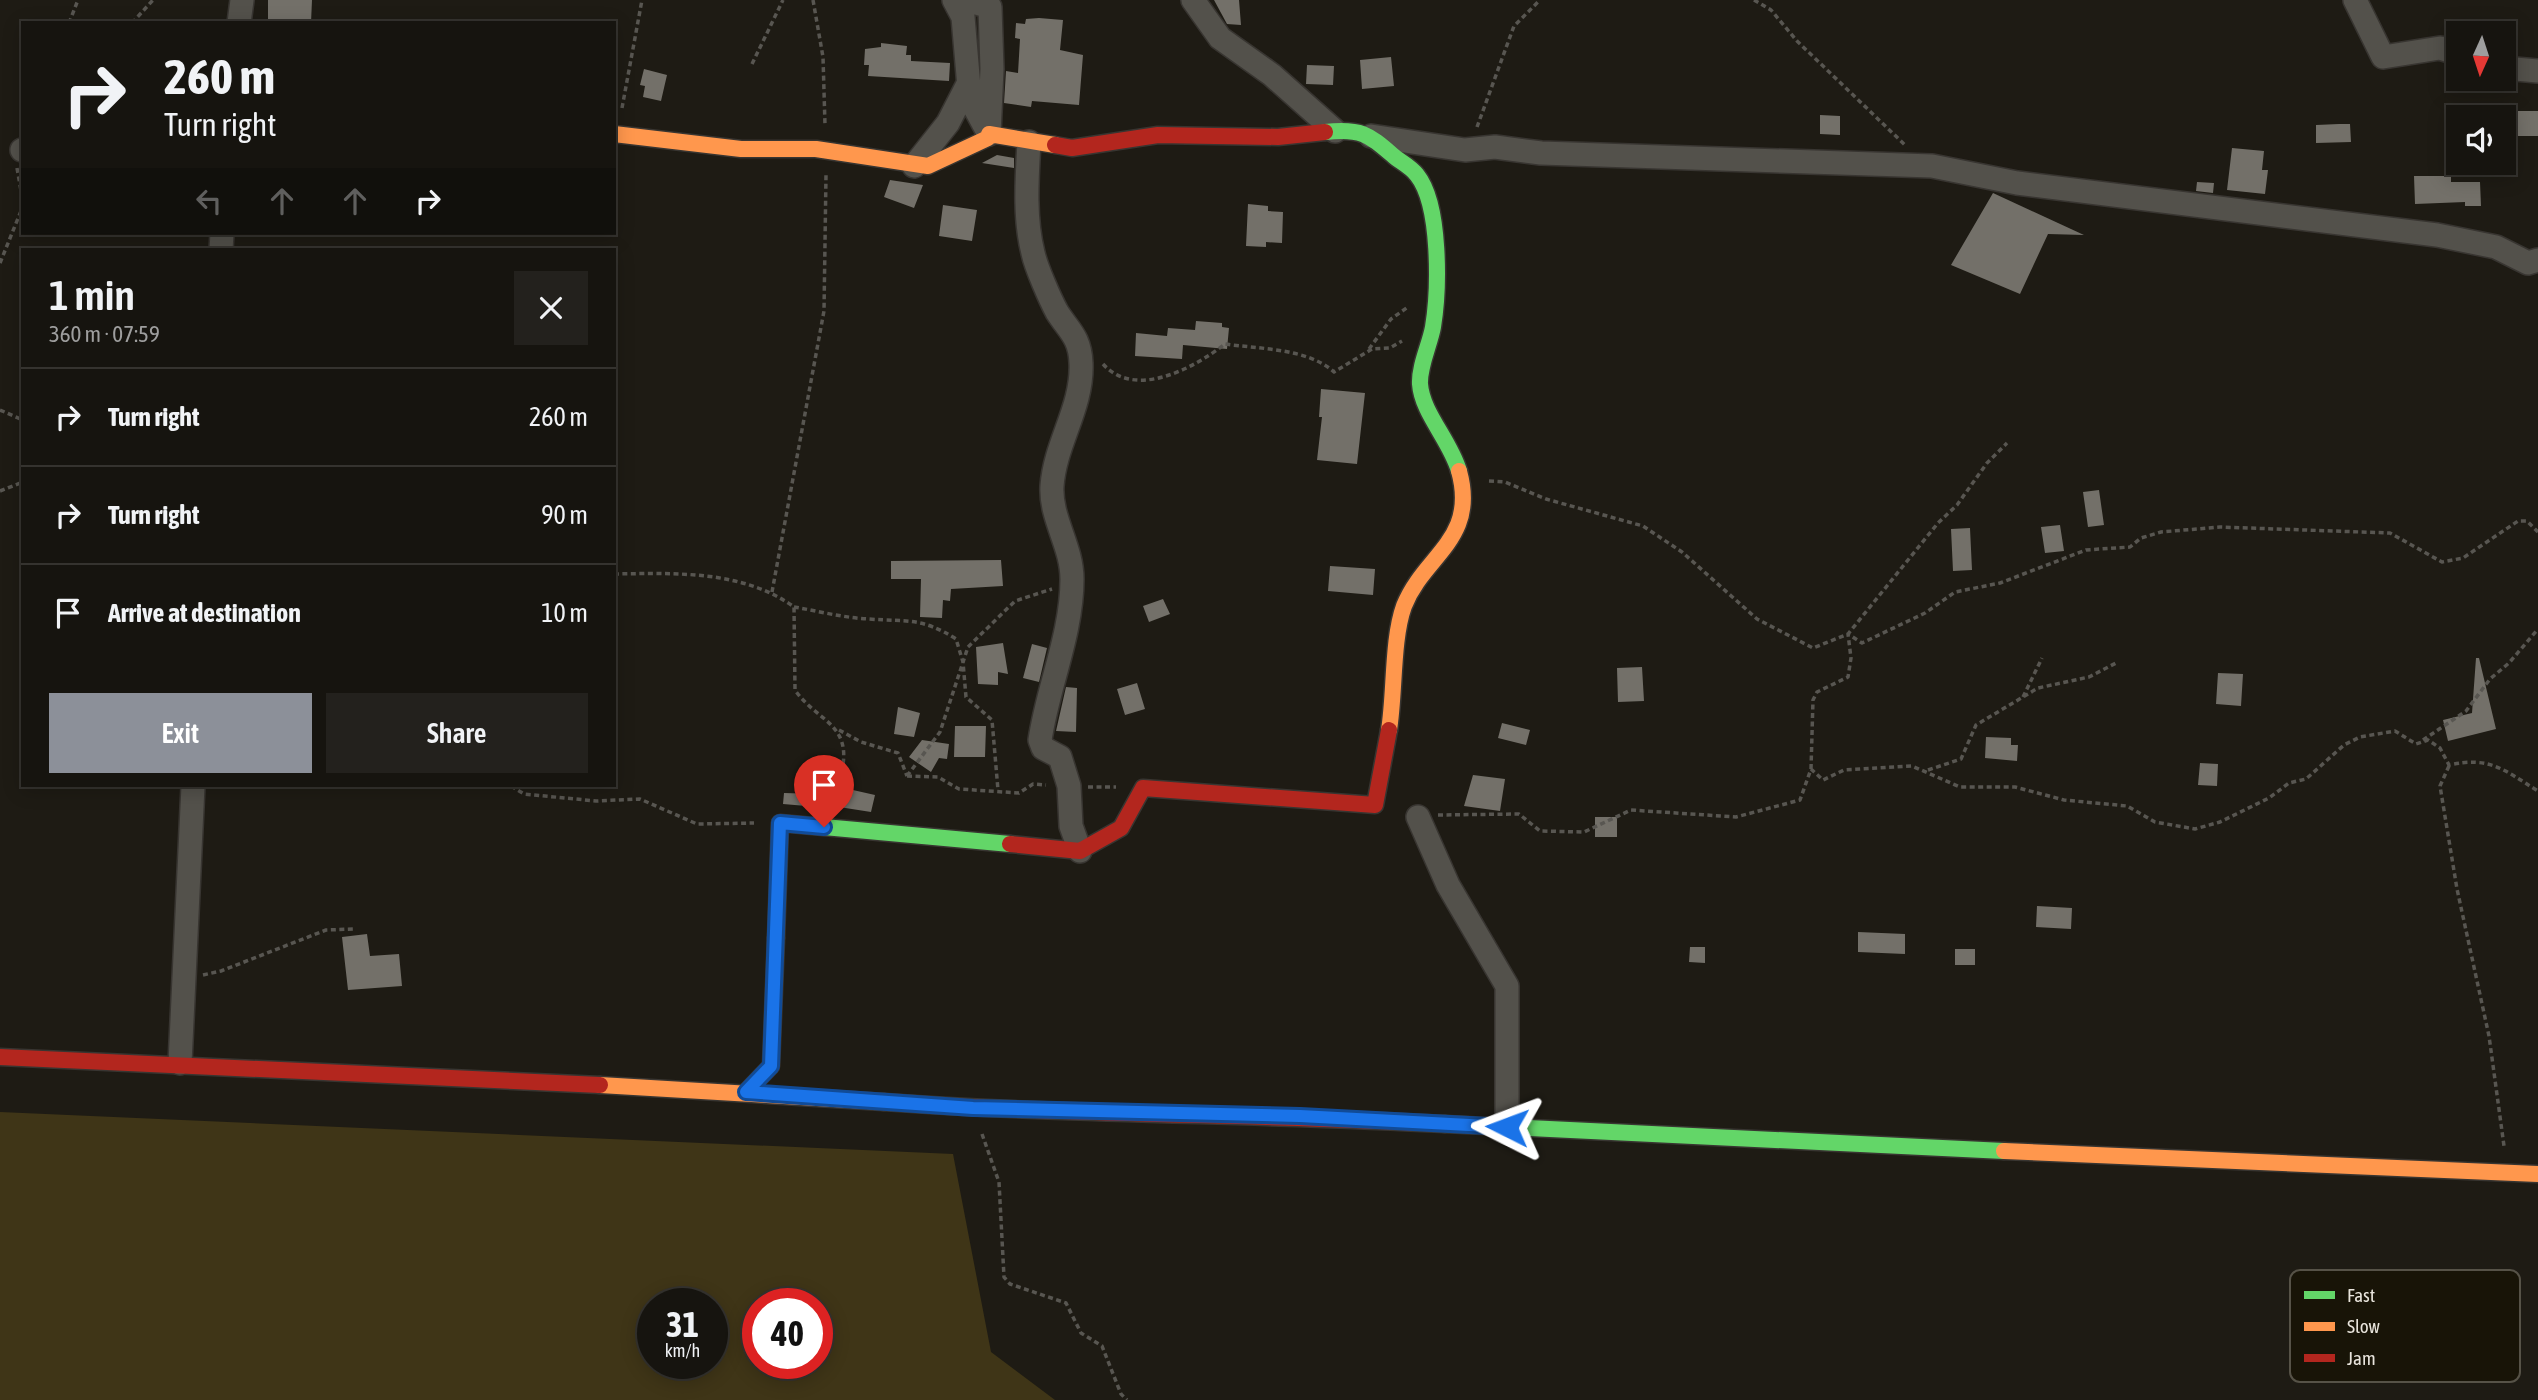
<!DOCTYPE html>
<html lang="en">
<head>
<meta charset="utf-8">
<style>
  :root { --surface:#16140f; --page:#23211d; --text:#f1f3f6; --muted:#9e9e9e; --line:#35332f; --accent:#8c9099 }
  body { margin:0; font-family:"Asap Condensed",sans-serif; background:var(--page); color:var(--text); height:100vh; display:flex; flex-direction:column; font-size:26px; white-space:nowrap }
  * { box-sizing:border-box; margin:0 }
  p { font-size:23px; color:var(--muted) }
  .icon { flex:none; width:38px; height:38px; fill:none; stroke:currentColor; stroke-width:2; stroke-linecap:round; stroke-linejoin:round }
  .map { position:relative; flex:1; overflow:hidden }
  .sheet { position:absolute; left:21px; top:248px; width:595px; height:539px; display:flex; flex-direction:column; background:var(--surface); border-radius:0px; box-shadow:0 4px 18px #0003,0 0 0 2px var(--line) }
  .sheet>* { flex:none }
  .banner { position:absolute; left:21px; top:21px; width:595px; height:214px; border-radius:0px; box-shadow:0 4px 18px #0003,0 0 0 2px var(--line); background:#16140f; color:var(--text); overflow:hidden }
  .needle { width:46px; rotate:183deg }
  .tools { position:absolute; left:2446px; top:21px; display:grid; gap:14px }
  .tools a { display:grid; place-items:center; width:70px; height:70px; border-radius:0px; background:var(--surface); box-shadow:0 4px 18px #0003,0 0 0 2px var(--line); font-size:35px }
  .speed { position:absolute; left:637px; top:1288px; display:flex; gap:14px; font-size:35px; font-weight:700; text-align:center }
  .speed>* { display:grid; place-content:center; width:91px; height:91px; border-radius:50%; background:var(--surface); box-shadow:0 4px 18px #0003,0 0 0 2px var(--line); line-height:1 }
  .speed small { font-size:18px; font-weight:400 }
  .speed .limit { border:10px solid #d22; background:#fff; color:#111 }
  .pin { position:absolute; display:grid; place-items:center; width:60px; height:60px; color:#fff; margin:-72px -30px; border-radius:50% 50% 50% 0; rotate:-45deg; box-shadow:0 0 7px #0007 }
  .pin .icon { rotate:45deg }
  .me { position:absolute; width:77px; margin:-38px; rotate:273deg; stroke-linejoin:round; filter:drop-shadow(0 0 5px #0008) }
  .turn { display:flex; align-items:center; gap:24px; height:147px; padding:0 28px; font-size:32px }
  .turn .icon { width:91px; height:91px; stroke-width:2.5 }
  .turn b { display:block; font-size:49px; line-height:60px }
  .lanes { display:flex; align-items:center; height:66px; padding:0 28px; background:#0003; justify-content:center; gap:35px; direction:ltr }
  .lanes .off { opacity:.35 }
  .round { display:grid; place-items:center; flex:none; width:74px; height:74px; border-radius:0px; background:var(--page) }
  .summary { display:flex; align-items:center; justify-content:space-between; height:119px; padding:0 28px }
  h1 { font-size:42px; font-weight:600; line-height:52px }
  .button { display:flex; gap:14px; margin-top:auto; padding:14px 28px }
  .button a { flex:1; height:80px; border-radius:0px; background:var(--accent); color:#fff; font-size:28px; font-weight:600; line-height:80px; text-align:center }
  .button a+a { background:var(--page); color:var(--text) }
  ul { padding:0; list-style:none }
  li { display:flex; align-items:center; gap:21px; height:98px; padding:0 28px; border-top:2px solid var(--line) }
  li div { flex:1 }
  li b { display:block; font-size:26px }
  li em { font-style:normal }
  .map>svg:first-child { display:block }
</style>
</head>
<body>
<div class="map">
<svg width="2538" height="1400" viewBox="0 0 2538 1400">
  <rect width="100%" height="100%" fill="#1e1b14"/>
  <!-- green -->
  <path fill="#3f3517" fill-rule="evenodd" d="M0 1112 953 1154 991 1352 1055 1400H0ZM653 1304H712V1363H653ZM758 1304H817V1363H758Z"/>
  <!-- building -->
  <path fill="#737069" d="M268 0H312L311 23H268Z
    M1214 0H1239L1241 25 1227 24Z
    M1039 18 1063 20 1060 50 1083 55 1079 105 1032 101 1031 107 1004 103 1006 71 1018 73 1020 39 1015 38 1016 23 1025 24 1026 19Z
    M881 43 907 46 906 55H911V61L950 63 949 81 868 76 869 65H864L865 49 881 47Z
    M1391 57 1394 86 1362 89 1360 60Z
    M1307 65 1334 66 1333 85 1306 84Z
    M644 69 667 75 661 101 643 97 645 86 640 85Z
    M2515 111H2538V136H2515Z
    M1820 115 1840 116V135L1820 134Z
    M2339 124H2350L2351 142 2316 143V125Z
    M2232 148 2264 151 2262 170H2268L2265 194 2227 190Z
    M997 155 1014 158V168L982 163Z
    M2414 176H2451V182H2480L2481 206H2465V202L2415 204Z
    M890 180 923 185 914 208 884 197Z
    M2197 182 2214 183 2213 193 2196 191Z
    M1993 193 2084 235 2048 234 2020 294 1951 265Z
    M1248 204 1268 206V211L1283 212 1282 243 1266 242V247L1246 246Z
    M943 205 977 210 972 241 939 236Z
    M1196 321 1222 323V327L1229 328 1227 349 1183 345 1182 359 1135 356 1136 333 1167 336 1168 328 1195 330Z
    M1321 389 1365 393 1357 464 1317 460 1322 417H1319Z
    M2099 490 2104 525 2088 527 2083 492Z
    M2060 525 2064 551 2045 553 2041 527Z
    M1970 528 1972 570 1953 571 1951 529Z
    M1001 560 1003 586 951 589 950 601 943 600 942 618 920 617 921 579H891V561Z
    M1330 566 1375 569 1373 595 1328 591Z
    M1163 599 1170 614 1149 622 1143 606Z
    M1003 643 1008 674 998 672V685L978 684 976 647Z
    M1032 644 1047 648 1039 682 1023 678Z
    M2476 658H2479L2496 729 2448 741 2443 720 2472 713Z
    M1642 667 1644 701 1618 702 1617 668Z
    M2218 673 2243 674 2241 706 2216 704Z
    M1137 683 1145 709 1125 715 1117 689Z
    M1066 687 1077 688 1076 732 1056 731Z
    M898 707 920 713 914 737 894 734Z
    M1502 723 1530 730 1526 745 1498 738Z
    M955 726H986L985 757H954Z
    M1986 737 2011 738V745H2018L2017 761 1985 758Z
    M922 740 949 744 947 759 939 758 931 772 909 757Z
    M2200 763 2218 764 2217 786 2198 785Z
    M1473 775 1505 779 1500 811 1464 806Z
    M844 788 875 795 871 812 839 807Z
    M784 793 819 794 818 807 783 804Z
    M1595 817H1617V837H1595Z
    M2037 906 2072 908 2071 929 2036 927Z
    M1858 932 1905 934V954L1858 952Z
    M367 934 370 956 399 954 402 986 348 990 342 937Z
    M1690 947H1705V963L1689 962Z
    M1955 949H1975V965H1955Z"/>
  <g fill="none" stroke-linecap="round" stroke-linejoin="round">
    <defs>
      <path id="street" d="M954 0 963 17 970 99 989 134
        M966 0 990 7 992 69 989 134
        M1193 0 1220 38 1272 75 1335 131
        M2355 0 2383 57 2440 48 2459 54
        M239 23 242 0
        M2504 68 2538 71
        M1371 136 1465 150 1495 147 1541 153 1932 166 2017 183 2437 235 2496 247 2528 263 2538 260
        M1029 142C1027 177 1024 218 1033 253 1036 267 1050 299 1057 312 1069 331 1080 337 1081 363 1083 407 1055 443 1052 486 1050 518 1072 546 1072 579 1072 634 1048 686 1040 740L1043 748 1060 757 1069 786 1071 826 1080 851
        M22 150H23
        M914 166 948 123 968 84
        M221 250 222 233
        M1418 817 1448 885 1507 986V1127
        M180 1063 193 786"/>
      <path id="fast" d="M1325 132C1363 128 1369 135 1396 158 1403 163 1412 168 1417 175 1441 205 1439 290 1433 327 1430 344 1419 366 1420 384 1422 413 1450 440 1459 471
        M776 938 780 823 1010 844
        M1445 1124 2004 1151"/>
      <path id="slow" d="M614 134 741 149H816L928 166 988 138 989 134 1055 145
        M1389 730C1395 693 1392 639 1404 606 1424 555 1478 540 1459 471
        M600 1085 884 1102
        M746 1092 771 1066 776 938
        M2004 1151 2538 1174"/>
      <path id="jam" d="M1055 145 1072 148 1158 135 1278 137 1325 132
        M1010 844 1080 851 1121 828 1143 788 1375 805 1389 730
        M0 1057 600 1085
        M884 1102C1071 1115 1258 1114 1445 1124"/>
    </defs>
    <!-- street casing -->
    <use href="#street" stroke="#383531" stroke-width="26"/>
    <!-- fast casing -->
    <use href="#fast" stroke="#383531" stroke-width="19"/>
    <!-- slow casing -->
    <use href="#slow" stroke="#383531" stroke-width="19"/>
    <!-- jam casing -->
    <use href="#jam" stroke="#383531" stroke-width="19"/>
    <!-- path -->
    <path stroke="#585651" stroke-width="3.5" stroke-dasharray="5 3.5" stroke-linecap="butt" d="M813 0 823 57 825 125
      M1754 0 1771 10 1797 41 1905 145
      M69 23 78 0
      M132 23 153 0
      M752 64 783 0
      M622 108 642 0
      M1477 127 1514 26 1540 0
      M17 168 23 202
      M0 263 23 206
      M1369 349 1391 319 1408 307
      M1103 364C1135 400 1194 368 1225 344 1258 349 1308 348 1334 372L1372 349 1390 348 1402 341
      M0 410 23 420
      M1489 481 1505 482 1546 499 1643 526 1682 552 1757 619 1813 648 1848 634 1938 523 1957 505 1987 463 2007 443
      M0 491 23 482
      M614 574C675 573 743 570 794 607L795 690C816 721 852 723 842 770 839 781 833 790 830 801
      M772 592 824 311 826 175
      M794 607C818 611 844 618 869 619 908 622 921 617 956 639L963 662 966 697 992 720 998 790
      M2023 697 2042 658
      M839 730 861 742 898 753 907 776
      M2423 740 2466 711 2490 679 2509 663 2538 629
      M2449 766 2440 786 2457 889 2489 1036 2504 1146
      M1811 769 1813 700 1817 692 1848 677 1851 658 1848 634 1862 643 1925 613 1955 592 2000 583 2086 550 2130 547 2141 538 2161 532 2220 527 2390 533 2442 562 2463 558 2518 521H2527L2538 532
      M1928 770 1961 759 1976 725 2038 688 2089 677 2118 662
      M907 776 940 732 968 647 1015 601 1052 589
      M907 776 938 777 959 789 1019 793 1033 784 1046 785
      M511 786 524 794 596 801 640 799 697 824 754 823
      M1088 787H1116
      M1438 815 1519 814 1540 831 1584 832 1631 810 1736 817 1800 800 1811 769 1823 780 1844 770 1912 766 1960 787H2015L2064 800 2127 806 2155 822 2195 829 2220 822 2269 798 2289 783 2306 779 2344 745 2360 737 2395 731 2416 744 2428 740 2440 748 2449 765C2490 756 2504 770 2538 791
      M203 975 221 971 326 930 354 929
      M982 1134 999 1182 1004 1277 1010 1284 1066 1303 1081 1333 1102 1346 1121 1394 1127 1400"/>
    <!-- street -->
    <use href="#street" stroke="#53514b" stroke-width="23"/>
    <!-- fast -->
    <use href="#fast" stroke="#63d668" stroke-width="16"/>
    <!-- slow -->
    <use href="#slow" stroke="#ff974d" stroke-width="16"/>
    <!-- jam -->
    <use href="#jam" stroke="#b3261e" stroke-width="16"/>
  </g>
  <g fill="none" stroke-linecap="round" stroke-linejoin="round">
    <defs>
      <path id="route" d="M824 827 780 823 771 1066 746 1092 973 1108 1300 1116 1507 1127"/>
    </defs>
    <!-- route casing -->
    <use href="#route" stroke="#114b97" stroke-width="18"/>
    <!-- route -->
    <use href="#route" stroke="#1a73e8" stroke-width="12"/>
  </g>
  <!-- legend -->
  <rect x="2290" y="1270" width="230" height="112" rx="10" fill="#181407" stroke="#565247" stroke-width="2"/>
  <rect x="2304" y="1291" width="31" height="8" fill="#63d668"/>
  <rect x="2304" y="1322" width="31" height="9" fill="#ff974d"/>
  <rect x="2304" y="1354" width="31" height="8" fill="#b3261e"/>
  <g font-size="19" fill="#e8e4dc">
    <text x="2347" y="1302">Fast</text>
    <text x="2347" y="1333">Slow</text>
    <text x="2347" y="1365">Jam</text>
  </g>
</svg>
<div class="tools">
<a><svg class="needle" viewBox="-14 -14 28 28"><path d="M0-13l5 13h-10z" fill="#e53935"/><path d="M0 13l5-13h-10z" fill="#9e9e9e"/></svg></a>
<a><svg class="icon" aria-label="sound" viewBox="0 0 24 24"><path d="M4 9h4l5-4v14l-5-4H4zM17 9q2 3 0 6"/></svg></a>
</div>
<div class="speed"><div>31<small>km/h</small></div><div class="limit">40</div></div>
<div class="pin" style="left:824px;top:827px;background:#d93025"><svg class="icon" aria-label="arrive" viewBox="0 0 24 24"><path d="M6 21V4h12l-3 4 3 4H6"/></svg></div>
<svg class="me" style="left:1507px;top:1127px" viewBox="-20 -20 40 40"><path d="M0-17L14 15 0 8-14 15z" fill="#1a73e8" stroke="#fff" stroke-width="4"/></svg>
<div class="banner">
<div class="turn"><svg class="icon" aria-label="right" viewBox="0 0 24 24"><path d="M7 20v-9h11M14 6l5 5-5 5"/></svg><div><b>260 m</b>Turn right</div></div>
<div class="lanes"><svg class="icon off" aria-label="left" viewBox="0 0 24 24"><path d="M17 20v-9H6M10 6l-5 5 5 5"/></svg><svg class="icon off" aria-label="ahead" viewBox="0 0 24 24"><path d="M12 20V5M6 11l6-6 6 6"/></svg><svg class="icon off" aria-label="ahead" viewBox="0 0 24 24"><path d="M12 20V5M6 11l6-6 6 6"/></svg><svg class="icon" aria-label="right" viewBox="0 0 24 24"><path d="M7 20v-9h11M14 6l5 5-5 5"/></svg></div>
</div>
<section class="sheet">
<div class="summary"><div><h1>1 min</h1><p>360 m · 07:59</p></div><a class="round"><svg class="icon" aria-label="close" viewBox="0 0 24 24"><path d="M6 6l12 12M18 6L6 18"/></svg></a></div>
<ul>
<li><svg class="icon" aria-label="right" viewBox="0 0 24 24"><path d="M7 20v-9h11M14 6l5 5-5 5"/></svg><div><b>Turn right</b></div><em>260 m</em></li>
<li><svg class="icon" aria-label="right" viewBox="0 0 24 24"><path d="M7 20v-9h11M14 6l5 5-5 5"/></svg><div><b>Turn right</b></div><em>90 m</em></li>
<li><svg class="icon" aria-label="arrive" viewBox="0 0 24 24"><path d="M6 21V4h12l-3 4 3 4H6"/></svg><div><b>Arrive at destination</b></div><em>10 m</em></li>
</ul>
<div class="button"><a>Exit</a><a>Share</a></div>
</section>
</div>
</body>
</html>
